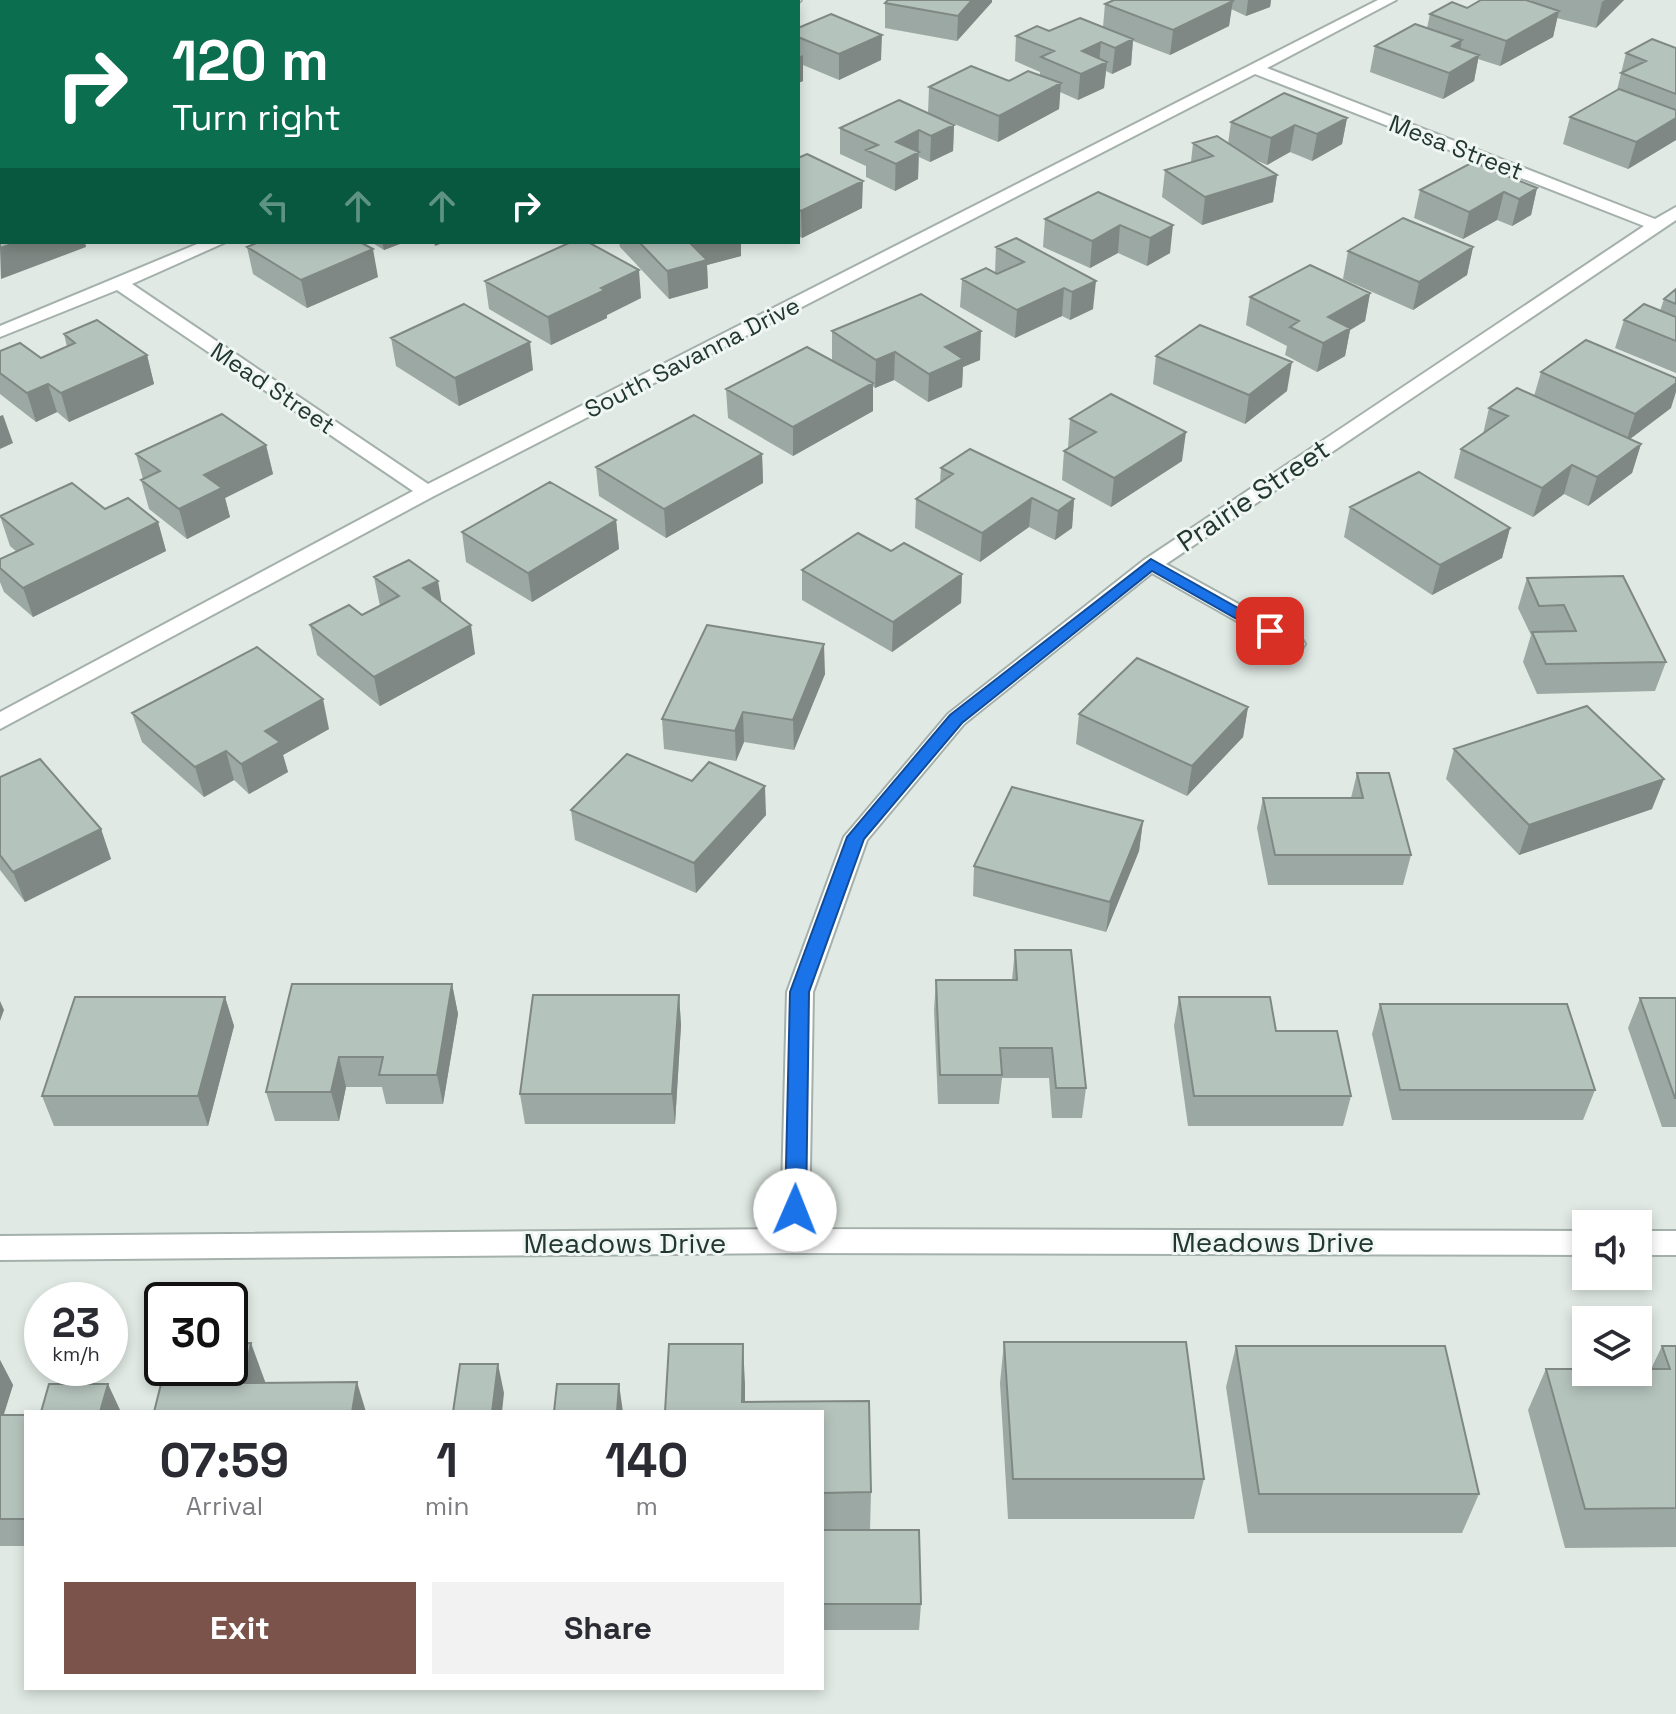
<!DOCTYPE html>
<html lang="en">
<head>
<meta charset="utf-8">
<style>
  :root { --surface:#fff; --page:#f2f2f3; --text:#2b2b33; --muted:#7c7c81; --accent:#7c534a }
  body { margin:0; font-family:"Space Grotesk",sans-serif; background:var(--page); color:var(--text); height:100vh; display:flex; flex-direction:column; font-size:30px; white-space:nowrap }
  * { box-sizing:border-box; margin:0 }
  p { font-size:26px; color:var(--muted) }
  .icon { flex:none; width:44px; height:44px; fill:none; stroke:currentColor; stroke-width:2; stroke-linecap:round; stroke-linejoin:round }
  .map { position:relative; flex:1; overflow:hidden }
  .panel { position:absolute; left:24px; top:1410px; width:800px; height:280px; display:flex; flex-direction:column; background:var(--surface); border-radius:0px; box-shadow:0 4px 12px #0003 }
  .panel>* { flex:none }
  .guide { position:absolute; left:0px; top:0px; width:800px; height:244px; box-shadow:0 4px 12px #0003; background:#0b6e4f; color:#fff; overflow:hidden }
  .controls { position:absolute; left:1572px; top:1210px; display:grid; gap:16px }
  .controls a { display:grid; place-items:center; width:80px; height:80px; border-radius:0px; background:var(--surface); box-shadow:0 4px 12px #0003; font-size:40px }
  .speed { position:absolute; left:24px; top:1282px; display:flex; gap:16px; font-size:40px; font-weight:700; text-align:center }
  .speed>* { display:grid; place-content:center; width:104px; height:104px; border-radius:50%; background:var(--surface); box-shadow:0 4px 12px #0003; line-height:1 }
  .speed small { font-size:20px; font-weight:400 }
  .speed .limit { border:4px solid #111; border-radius:12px; background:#fff; color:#111 }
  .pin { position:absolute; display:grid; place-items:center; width:68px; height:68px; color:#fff; margin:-34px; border-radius:16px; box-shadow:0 4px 12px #0006 }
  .me { position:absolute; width:88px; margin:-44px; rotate:1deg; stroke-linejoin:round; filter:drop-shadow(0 0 6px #0008) }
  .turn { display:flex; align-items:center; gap:28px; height:168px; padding:0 40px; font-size:36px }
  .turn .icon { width:104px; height:104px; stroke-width:2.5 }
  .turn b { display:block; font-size:56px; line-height:68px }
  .lanes { display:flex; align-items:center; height:76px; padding:0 40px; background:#0003; justify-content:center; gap:40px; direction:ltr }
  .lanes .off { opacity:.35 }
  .eta { display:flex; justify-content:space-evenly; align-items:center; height:136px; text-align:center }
  .eta b { font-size:48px; font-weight:800; line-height:56px }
  .primary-button { display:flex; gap:16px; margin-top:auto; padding:16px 40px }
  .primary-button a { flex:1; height:92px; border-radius:0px; background:var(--accent); color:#fff; font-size:32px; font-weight:800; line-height:92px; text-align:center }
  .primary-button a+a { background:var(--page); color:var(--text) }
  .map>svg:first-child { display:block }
</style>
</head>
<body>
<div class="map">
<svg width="1676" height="1714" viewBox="0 0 1676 1714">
  <rect width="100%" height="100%" fill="#e0e9e4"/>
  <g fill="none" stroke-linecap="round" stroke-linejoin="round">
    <defs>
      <path id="minor" d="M201 0H220L200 2Z
        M783 0H801L798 3 782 2Z
        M1378 0H1396L1267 68 1655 219 1676 207V220L1166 564 1302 639 1305 644 1302 649H1286L1152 573 964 724 867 840 813 992 809 1229 1586 1231V1255L795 1253 0 1260V1236L781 1229 787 992 844 837 948 714 1144 560 1644 226 1255 74 434 496 0 729V712L413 491 117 290 0 337V326L202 242H226L132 284 428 484Z
        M0 68H2V78H0Z
        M1638 1231H1676V1255H1638Z"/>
    </defs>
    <!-- minor casing -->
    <use href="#minor" stroke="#a4b0ab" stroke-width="4"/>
    <!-- minor -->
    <use href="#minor" fill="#fff" fill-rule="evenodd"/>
  </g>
  <!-- wall -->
  <path fill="#9ca8a3" d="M0 0H84V2H2V24L0 23Z
    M532 0H653V2H532Z
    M1114 0H1271L1270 7 1246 16 1231 9 1229 26 1170 55 1133 41 1131 65 1112 74 1106 71 1104 88 1078 100 1060 92 1059 109 998 142 940 118 954 125 953 151 930 162 919 157 918 179 895 191 866 177V166L840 154V128L928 113 929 87 1009 81 1040 75V72L1015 61 1016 36 1103 27 1105 4Z
    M1531 0H1624L1596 28 1557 18 1553 37 1500 66 1478 59 1474 81 1443 99 1370 72 1375 46 1427 28 1430 14 1467 8 1530 2Z
    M992 2 957 41 885 28V3Z
    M798 28 881 60 839 80 803 65V81L798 83Z
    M1676 48V140L1628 169 1563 144 1570 117 1617 90 1626 53Z
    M1347 118 1342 144 1312 161 1290 152 1267 165 1251 158 1277 175 1273 202 1202 225 1162 197 1165 170 1191 162 1193 143 1228 144 1231 122Z
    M798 158 862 208 802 238 798 236Z
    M1537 188 1531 215 1512 226 1497 220 1463 239 1414 218 1420 190Z
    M1098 192 1170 253 1147 266 1118 253 1090 268 1043 247 1045 219Z
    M1016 238 1093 309 1070 320 1062 316 1015 338 960 307 962 279 995 273 996 247Z
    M371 242H405L384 250Z
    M619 242H741V256L707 265 708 288 669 299 620 247Z
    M247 247 378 277 307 308 253 274Z
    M1473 247 1467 275 1413 310 1343 279 1348 251Z
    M485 281 641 298 607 315V318L551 345 489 309Z
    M1676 289V373L1615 348 1624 320 1660 311 1664 299Z
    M1370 293 1365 321 1350 330 1345 356 1317 372 1285 355 1287 346 1246 325 1250 297Z
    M832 331 980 360 963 367 962 387 928 402 894 380 875 388 873 386V411L793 456 728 418 726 389 841 365 832 360Z
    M64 334 147 355 154 384 69 422 57 412 36 422 0 394V351L41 358 67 347Z
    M391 338 533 370 459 406 396 366Z
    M1156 356 1287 391 1245 424 1153 384Z
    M1541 372 1671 408 1630 439 1641 444 1632 473 1588 506 1564 494 1533 517 1454 478 1461 449 1483 434 1489 408 1534 396Z
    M1070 419 1182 461 1111 507 1062 480 1064 451 1069 449 1068 448Z
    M266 445 273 474 225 498 230 517 187 539 149 509 141 480 143 479 136 454Z
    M762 454 763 483 666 538 599 496 596 467Z
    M941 468 1074 499 1072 528 1055 540 1029 527 980 562 915 528 916 499 940 483Z
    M1350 507 1510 528 1502 558 1432 595 1344 537Z
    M105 509 158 522 166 551 33 617 4 592 0 582V559L17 552 10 546 0 516Z
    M616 520 619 549 532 602 466 562 462 532Z
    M891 551 962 574 961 603 892 652 802 600V570Z
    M374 577 441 602 475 654 380 706 317 655 310 625 362 615 380 606Z
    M1527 578 1666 662 1655 691 1537 694 1523 662 1531 635 1518 608Z
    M825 674 794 750 744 742 736 761 664 749 662 719Z
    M1248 707 1243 737 1187 796 1076 744 1079 714Z
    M132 713 329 729 283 755 288 772 249 794 234 780 204 797 142 742Z
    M1454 749 1652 809 1519 855 1446 779Z
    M1357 773 1411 855 1403 885H1268L1257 828 1263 798H1351Z
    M0 777 101 829 111 859 25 902 0 870Z
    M571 810 766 815 696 893 575 840Z
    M1143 821 1139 851 1106 932 973 896 974 866Z
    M1015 950 1086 1088 1082 1118H1052L1049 1078H1002L999 1104H938L934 1010 936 980H1012Z
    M452 984 458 1014 443 1104H386L382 1087H346L339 1121H275L266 1092Z
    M679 995 681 1025 675 1124H525L520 1094Z
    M225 997 234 1026 208 1126H54L42 1096Z
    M1179 997 1276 1031 1351 1096 1343 1126H1188L1174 1026Z
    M1640 998H1676V1127H1662L1628 1028Z
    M1380 1004 1595 1090 1583 1120H1392L1372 1034Z
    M1004 1342 1204 1479 1194 1519H1008L1000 1383Z
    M669 1344H743L745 1402 869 1401 871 1492 870 1530H919L921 1604 919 1630H822V1412H665Z
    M1236 1346 1479 1494 1462 1533H1248L1226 1387Z
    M1662 1346H1676V1547L1565 1548 1528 1410 1546 1369H1651Z
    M0 1360 13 1385 3 1415H26V1546H0Z"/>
  <!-- shaded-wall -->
  <path fill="#7f8884" d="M27 0H84V2H21Z
    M365 0H405V2H362Z
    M609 0H620L621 2H604Z
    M629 0H653V2H629Z
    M972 0H992V2L957 41 958 16Z
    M1248 0H1271L1270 7 1246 16Z
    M1605 0H1624L1596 28 1602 2Z
    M1233 1 1229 26 1170 55 1173 30Z
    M1559 11 1553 37 1500 66 1506 41Z
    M882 35 881 60 839 80V54Z
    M1133 39 1131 65 1112 74 1115 48Z
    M1462 40 1457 66 1452 46Z
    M1101 42 1099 65 1107 62 1104 88 1078 100 1082 51Z
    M803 55V81L798 83V57Z
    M1479 55 1474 81 1443 99 1449 73Z
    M1061 83 1059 109 998 142 999 116Z
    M1347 118 1342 144 1312 161 1317 134Z
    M1676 118V140L1628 169 1636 142Z
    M954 125 953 151 930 162 931 136Z
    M1295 125 1290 152 1267 165 1271 138Z
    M919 130 918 179 895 191 896 142Z
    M2 139V154L0 155V140Z
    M1277 175 1273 202 1202 225 1205 197Z
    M863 181 862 208 802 238 801 211Z
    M1537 188 1531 215 1512 226 1519 199Z
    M1504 192 1497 220 1463 239 1469 212Z
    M1120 225 1118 253 1090 268 1092 241Z
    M1173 225 1170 253 1147 266 1150 238Z
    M18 242H85L86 247 1 279 0 248Z
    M382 242H405L384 250Z
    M434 242H445L435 246Z
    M689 242H741V256L707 265 708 288 669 299 667 271Z
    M1473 247 1467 275 1413 310 1419 282Z
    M373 249 378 277 307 308 301 280Z
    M639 270 641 298 607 315V318L551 345 548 317 601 288Z
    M1096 281 1093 309 1070 320 1072 292Z
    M1064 288 1062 316 1015 338 1017 310Z
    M1370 293 1365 321 1350 330 1345 356 1317 372 1328 317Z
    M981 331 980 360 963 367 962 387 928 402 929 374 945 347Z
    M530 342 533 370 459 406 455 378Z
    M895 352 894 380 875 388 876 360Z
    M147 355 154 384 69 422 61 393Z
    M1292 362 1287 391 1245 424 1249 395Z
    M873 383V411L793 456V427Z
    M1676 383V392L1671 408 1626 442 1635 414Z
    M48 384 57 412 36 422 27 393Z
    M3 415 13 443 0 449V416Z
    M1186 432 1182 461 1111 507 1114 478Z
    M1641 444 1632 473 1588 506 1597 477Z
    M266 445 273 474 225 498 230 517 187 539 179 509 204 475Z
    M762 454 763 483 666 538 664 509Z
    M1572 465 1564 494 1533 517 1542 488Z
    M1032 498 1029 527 980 562 982 533Z
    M1074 499 1072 528 1055 540 1058 511Z
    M616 520 619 549 532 602 528 573Z
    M158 522 166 551 33 617 23 588Z
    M1510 528 1502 558 1432 595 1440 565Z
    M962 574 961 603 892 652 893 622Z
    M438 581 443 610 423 588Z
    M471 625 475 654 380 706 374 677Z
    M824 644 825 674 794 750 793 720Z
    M323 699 329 729 283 755 288 772 249 794 241 764 265 731Z
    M1248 707 1243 737 1187 796 1192 766Z
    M743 712 744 742 736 761 735 731Z
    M226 751 234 780 204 797 195 767Z
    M1664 779 1652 809 1519 855 1529 825Z
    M765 786 766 815 696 893 694 863Z
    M1143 821 1139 851 1106 932 1110 902Z
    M101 829 111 859 25 902 13 872Z
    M452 984 458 1014 443 1104 437 1075Z
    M679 995 681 1025 675 1124 672 1094Z
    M225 997 234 1026 208 1126 198 1096Z
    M0 1001 4 1010 0 1021Z
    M339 1057 346 1087 339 1121 331 1092Z
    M251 1343 266 1384 243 1383Z
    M743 1344 745 1385V1412L742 1402Z
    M0 1360 13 1385 0 1427Z
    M498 1364 504 1393 502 1412H492Z
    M357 1382 366 1412H352Z
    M108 1384 121 1412H100Z
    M619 1384 623 1412H617Z"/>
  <!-- building -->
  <path fill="#b5c3bd" stroke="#7f8884" stroke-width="2" d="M0 0H27L21 2 2 3Z
    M314 0H365L362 2H320Z
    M544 0H609L604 2H548Z
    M888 0H972L958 16 885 3Z
    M1114 0H1231L1233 1 1173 30 1105 4Z
    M1481 0H1526L1559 11 1506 41 1430 14 1452 2 1467 8Z
    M831 14 882 35 839 54 798 37V28Z
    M1080 18 1133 39 1115 48 1101 42 1082 51 1107 62 1081 74 1041 57 1054 51 1016 36 1037 26 1049 31Z
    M1415 24 1462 40 1452 46 1479 55 1449 73 1375 46Z
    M1652 39 1676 48V94L1621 73 1646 61 1626 53Z
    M971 66 1009 81 1028 71 1061 83 999 116 929 87Z
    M1619 89 1676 110V118L1636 142 1570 117Z
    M1284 93 1347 118 1317 134 1295 125 1271 138 1231 122Z
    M899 100 954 125 931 136 919 130 896 142 919 152 896 164 866 150 878 145 840 128Z
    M0 116 2 118V139L0 140Z
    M1217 136 1277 175 1205 197 1165 170 1213 156 1193 143Z
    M807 154 863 181 801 211 798 209V158Z
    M1473 162 1537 188 1519 199 1504 192 1469 212 1420 190Z
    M1098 192 1173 225 1150 238 1120 225 1092 241 1045 219Z
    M0 202H2V218L0 217Z
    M1403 218 1473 247 1419 282 1348 251Z
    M2 219V242H18L0 248V220Z
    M1016 238 1096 281 1072 292 1064 288 1017 310 962 279 986 268 997 274 1024 262 996 247Z
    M259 242H360L373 249 301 280 247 247Z
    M571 242H588L639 270 601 288 605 290 548 317 485 281Z
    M639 242H689L707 260 667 271Z
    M1310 265 1370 293 1328 317 1350 328 1323 343 1290 327 1299 321 1250 297Z
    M1676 289V304L1664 299Z
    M921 294 981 331 945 347 963 359 929 374 895 352 876 360 832 331Z
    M464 304 530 342 455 378 391 338Z
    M1644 304 1676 317V341L1624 320Z
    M97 320 147 355 61 393 48 384 27 393 0 373V351L20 343 41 358 75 343 64 334Z
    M1200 325 1292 362 1249 395 1156 356Z
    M1586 340 1676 378V383L1635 414 1541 372Z
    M807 347 873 383 793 427 726 389Z
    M1517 388 1641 444 1597 477 1572 465 1542 488 1461 449 1508 416 1489 408Z
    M1111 394 1186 432 1114 478 1064 451 1096 432 1070 419Z
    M222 414 266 445 204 475 222 488 179 509 141 480 160 471 136 454Z
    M694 415 762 454 664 509 596 467Z
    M970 449 1074 499 1058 511 1032 498 982 533 916 499 953 474 941 468Z
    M1419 472 1510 528 1440 565 1350 507Z
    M550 482 616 520 528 573 462 532Z
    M72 483 105 509 128 498 158 522 23 588 0 568V559L33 544 0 516Z
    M858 533 891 551 904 543 962 574 893 622 802 570Z
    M409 560 438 581 423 588 471 625 374 677 310 625 349 605 362 615 399 596 374 577Z
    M1623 576 1666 662 1546 664 1532 632 1576 631 1564 605 1539 606 1527 578Z
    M707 625 824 644 793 720 743 712 735 731 662 719Z
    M257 647 323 699 265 731 280 742 241 764 226 751 195 767 132 713Z
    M1137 658 1248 707 1192 766 1079 714Z
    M1587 706 1664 779 1529 825 1454 749Z
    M627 754 692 781 709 762 765 786 694 863 571 810Z
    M40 759 101 829 13 872 0 855V777Z
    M1357 773H1389L1411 855H1275L1263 798H1363Z
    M1012 787 1143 821 1110 902 974 866Z
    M1015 950H1071L1086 1088H1056L1052 1048H1000L1002 1075H940L936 980H1017Z
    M292 984H452L437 1075H379L383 1057H339L331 1092H266Z
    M533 995H679L672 1094H520Z
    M75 997H225L198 1096H42Z
    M1179 997H1270L1276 1031H1337L1351 1096H1194Z
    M1640 998H1676V1098H1675Z
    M1380 1004H1567L1595 1090H1400Z
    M1004 1342H1186L1204 1479H1013Z
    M251 1343 243 1383 357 1382 352 1412H154L165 1368H230V1344Z
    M669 1344H743L742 1402 869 1401 871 1492 822 1493V1412H665Z
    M1236 1346H1445L1479 1494H1259Z
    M1662 1346H1676V1508L1585 1509 1546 1369H1586V1372H1638V1369H1670Z
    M460 1364H498L492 1412H453Z
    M49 1384H108L100 1412H41Z
    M557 1384H619L617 1412H554Z
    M0 1415H26V1519H0Z
    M822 1530H919L921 1604H822Z"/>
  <!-- route -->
  <path fill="#1a73e8" stroke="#114b97" stroke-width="2" d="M1151 559 1279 631 1270 636 1265 635 1152 571 962 723 864 839 809 992 806 1210 803 1216 795 1219 788 1216 785 1210 790 992 847 837 950 715Z"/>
  <g text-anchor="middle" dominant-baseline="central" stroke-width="6" stroke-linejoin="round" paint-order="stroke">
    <!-- far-street labels -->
    <g font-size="24" fill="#233731" stroke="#eff6f3">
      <text transform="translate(1456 147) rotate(21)">Mesa Street</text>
      <text transform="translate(692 357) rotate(-27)">South Savanna Drive</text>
      <text transform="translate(273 388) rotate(34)">Mead Street</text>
    </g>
    <!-- street labels -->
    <g font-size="28" fill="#233731" stroke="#eff6f3">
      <text transform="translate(1253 495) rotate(-34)">Prairie Street</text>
      <text x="1273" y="1242">Meadows Drive</text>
      <text x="625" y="1243">Meadows Drive</text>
    </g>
  </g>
</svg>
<div class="controls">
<a><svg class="icon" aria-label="sound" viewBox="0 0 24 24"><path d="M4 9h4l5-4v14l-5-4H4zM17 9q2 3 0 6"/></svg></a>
<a><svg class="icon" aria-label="layers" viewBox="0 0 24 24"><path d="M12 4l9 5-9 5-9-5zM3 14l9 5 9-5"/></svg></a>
</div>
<div class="speed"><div>23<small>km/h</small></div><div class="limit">30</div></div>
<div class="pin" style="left:1270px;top:631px;background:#d93025"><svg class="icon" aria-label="arrive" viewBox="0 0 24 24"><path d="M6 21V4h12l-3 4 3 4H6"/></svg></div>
<svg class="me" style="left:795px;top:1210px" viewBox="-20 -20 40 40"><circle r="19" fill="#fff"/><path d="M0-13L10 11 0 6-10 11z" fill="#1a73e8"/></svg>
<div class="guide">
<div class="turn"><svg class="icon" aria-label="right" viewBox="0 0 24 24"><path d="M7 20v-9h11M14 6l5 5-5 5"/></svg><div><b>120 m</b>Turn right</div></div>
<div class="lanes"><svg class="icon off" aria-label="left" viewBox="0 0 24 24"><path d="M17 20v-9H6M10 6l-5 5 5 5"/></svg><svg class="icon off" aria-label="ahead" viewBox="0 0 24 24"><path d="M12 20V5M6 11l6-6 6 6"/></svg><svg class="icon off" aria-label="ahead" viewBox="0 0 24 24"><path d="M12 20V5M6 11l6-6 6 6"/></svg><svg class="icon" aria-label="right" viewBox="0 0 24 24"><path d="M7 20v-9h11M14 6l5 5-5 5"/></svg></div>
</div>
<section class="panel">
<div class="eta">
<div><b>07:59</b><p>Arrival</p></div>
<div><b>1</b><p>min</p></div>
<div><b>140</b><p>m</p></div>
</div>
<div class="primary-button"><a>Exit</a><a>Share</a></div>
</section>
</div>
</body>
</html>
